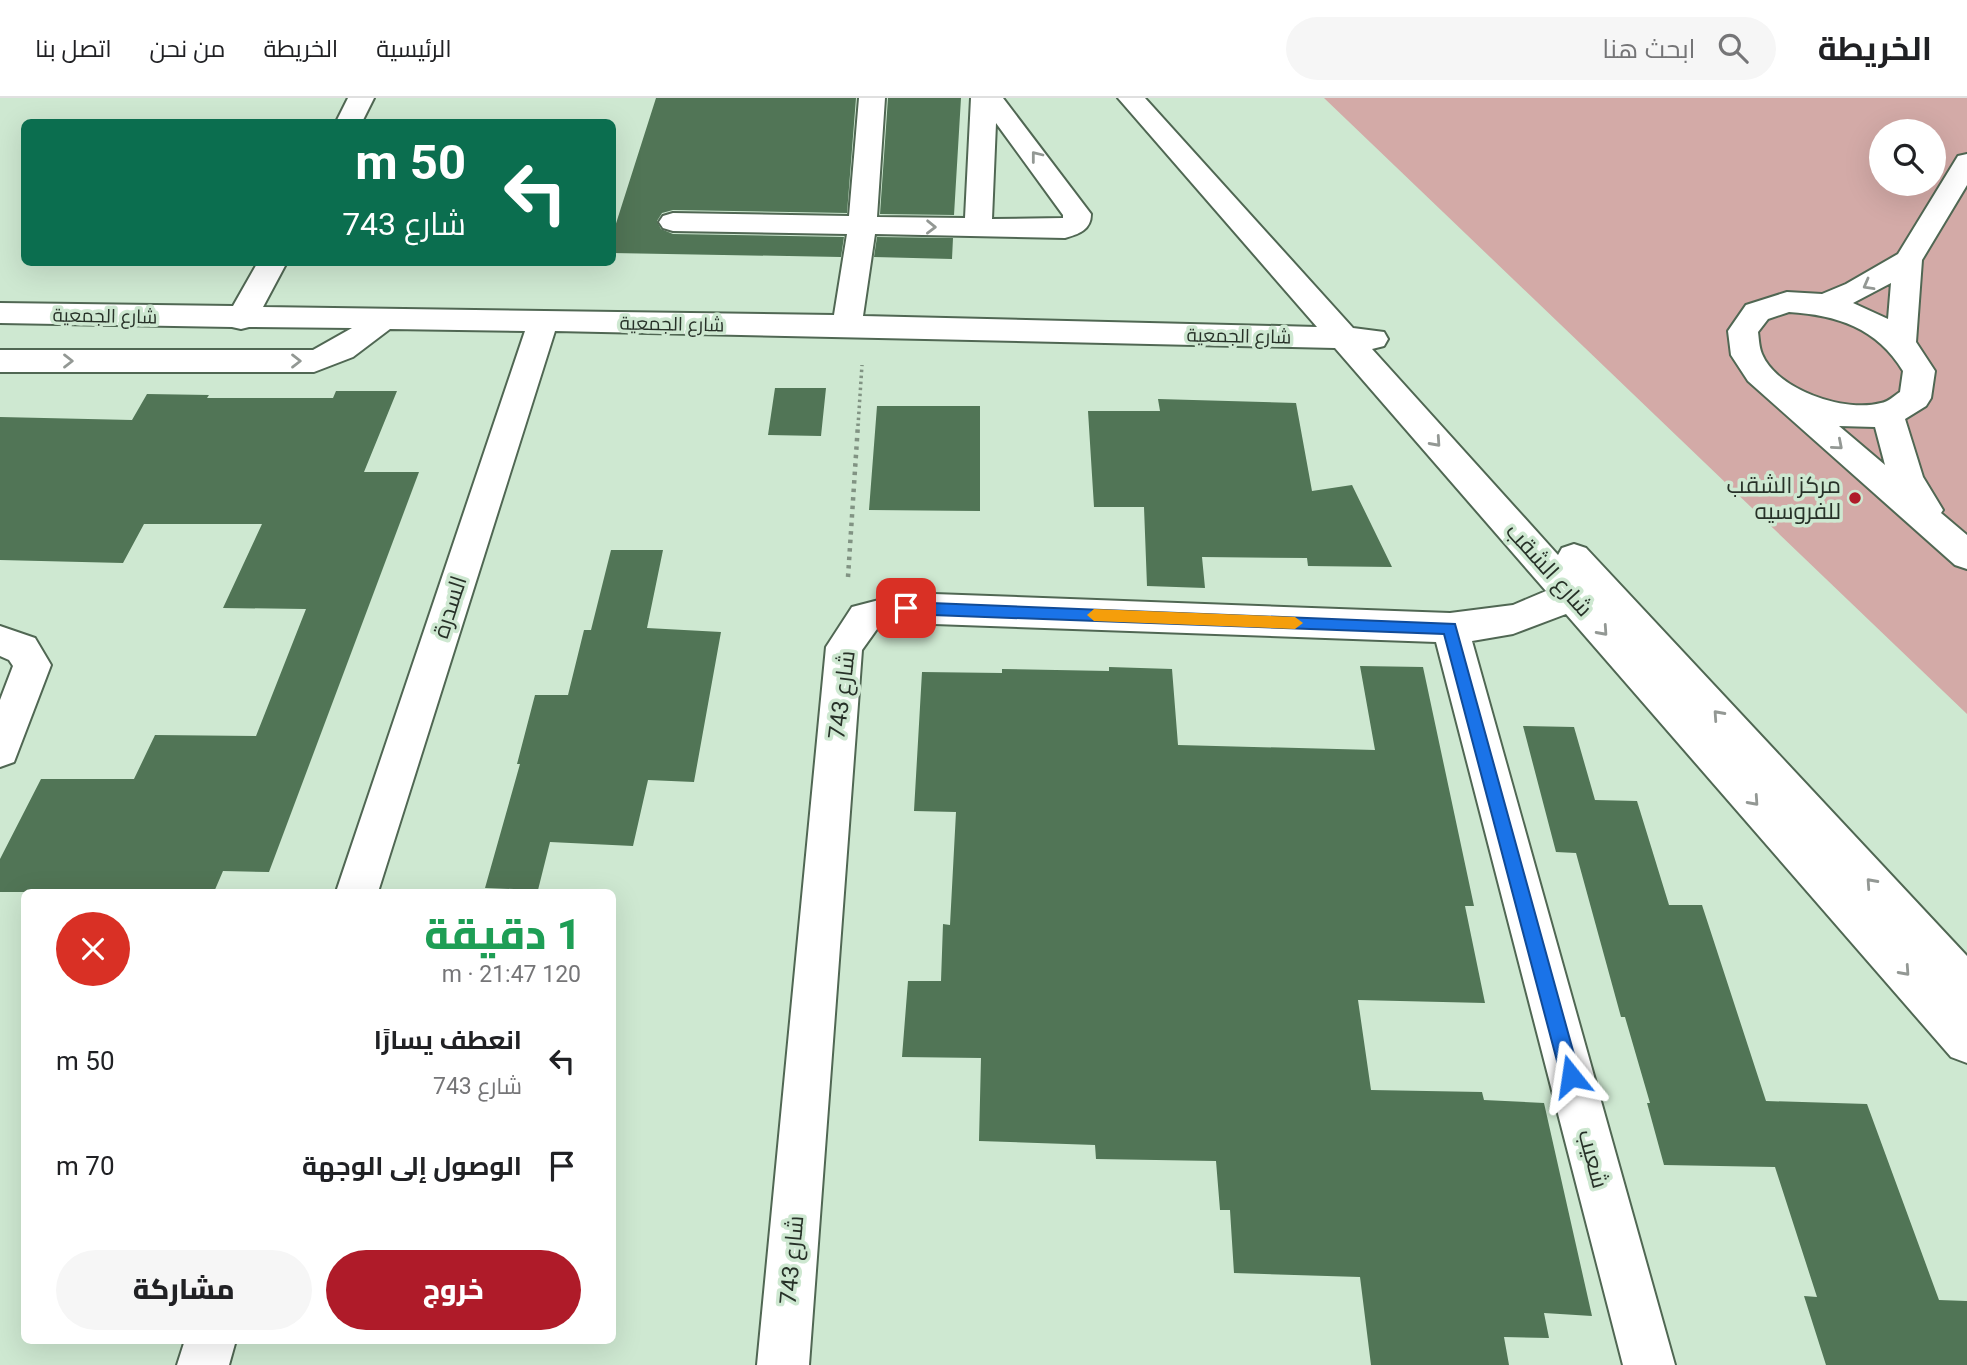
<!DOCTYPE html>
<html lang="ar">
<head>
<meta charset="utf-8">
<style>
  :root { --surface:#fff; --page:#f6f6f6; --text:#202124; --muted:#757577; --line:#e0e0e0; --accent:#af1b29 }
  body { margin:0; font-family:Roboto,Cairo,sans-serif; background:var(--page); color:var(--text); direction:rtl; height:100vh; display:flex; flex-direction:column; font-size:26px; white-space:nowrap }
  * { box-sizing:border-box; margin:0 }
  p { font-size:23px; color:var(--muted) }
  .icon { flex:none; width:38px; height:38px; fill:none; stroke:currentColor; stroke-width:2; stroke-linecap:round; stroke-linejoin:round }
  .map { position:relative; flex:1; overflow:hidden; direction:ltr }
  .panel { position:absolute; left:21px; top:791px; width:595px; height:455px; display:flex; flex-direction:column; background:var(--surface); border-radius:10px; box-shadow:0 7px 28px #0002; direction:rtl }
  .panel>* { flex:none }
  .guide { position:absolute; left:21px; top:21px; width:595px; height:147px; border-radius:10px; box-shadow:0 7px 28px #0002; direction:rtl; background:#0b6e4f; color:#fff; overflow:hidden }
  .buttons { position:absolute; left:1869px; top:21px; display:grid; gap:14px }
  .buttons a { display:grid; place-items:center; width:77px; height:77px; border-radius:50%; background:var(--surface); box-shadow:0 7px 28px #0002; font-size:35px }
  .pin { position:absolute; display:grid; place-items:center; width:60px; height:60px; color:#fff; margin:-30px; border-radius:14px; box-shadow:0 4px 10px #0006 }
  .me { position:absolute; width:77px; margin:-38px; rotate:345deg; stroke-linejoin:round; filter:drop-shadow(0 0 5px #0008) }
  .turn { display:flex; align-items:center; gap:24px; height:147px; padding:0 35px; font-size:32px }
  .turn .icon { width:91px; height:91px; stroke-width:2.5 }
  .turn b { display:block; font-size:49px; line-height:60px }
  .round { display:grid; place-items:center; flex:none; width:74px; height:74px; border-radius:37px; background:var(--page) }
  .headline { display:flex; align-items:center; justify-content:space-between; height:119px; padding:0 35px }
  h1 { font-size:42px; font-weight:800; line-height:52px; color:#1e9e55 }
  .cta { display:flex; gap:14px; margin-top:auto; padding:14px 35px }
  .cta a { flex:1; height:80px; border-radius:42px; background:var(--accent); color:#fff; font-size:28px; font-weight:800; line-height:80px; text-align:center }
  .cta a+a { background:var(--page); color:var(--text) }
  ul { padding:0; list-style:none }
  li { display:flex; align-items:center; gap:21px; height:105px; padding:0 35px }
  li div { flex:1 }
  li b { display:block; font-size:26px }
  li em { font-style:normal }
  header { display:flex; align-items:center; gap:42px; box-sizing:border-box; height:98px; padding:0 35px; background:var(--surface); border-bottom:2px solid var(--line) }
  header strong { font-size:33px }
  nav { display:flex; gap:38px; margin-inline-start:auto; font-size:24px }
  .search { width:490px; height:63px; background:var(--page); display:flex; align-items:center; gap:18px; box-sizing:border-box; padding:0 24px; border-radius:38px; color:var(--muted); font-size:26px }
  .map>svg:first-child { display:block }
</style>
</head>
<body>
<header>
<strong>الخريطة</strong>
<div class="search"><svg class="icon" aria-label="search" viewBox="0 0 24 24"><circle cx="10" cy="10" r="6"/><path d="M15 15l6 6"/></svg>ابحث هنا</div>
<nav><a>الرئيسية</a><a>الخريطة</a><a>من نحن</a><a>اتصل بنا</a></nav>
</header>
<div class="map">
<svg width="1967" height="1267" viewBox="0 0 1967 1267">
  <rect width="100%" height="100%" fill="#cee8d1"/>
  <!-- green -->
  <path fill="#d3aaa7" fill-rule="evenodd" d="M1324 0H1967V616ZM1881 33H1934V86H1881Z"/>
  <!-- building -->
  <path fill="#517556" d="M656 0H856L847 115 673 112 662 115 657 123 661 131 673 136 844 139 841 159 612 155V138Z
    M888 0H961L954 117 880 116Z
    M877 139 953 140 952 161 874 159Z
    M775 290H826L821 338 768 337Z
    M336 293H397L364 374H419L269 774 223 773 214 794H0V761L41 681H134L155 637 256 638 306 511 223 510 262 426H144L123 465 0 462V319L132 322 147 296 209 297 207 300H333Z
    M1158 301 1296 305 1312 393 1352 387 1392 469 1308 468 1307 460 1202 459 1205 490 1147 488 1144 409H1094L1088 313H1160Z
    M877 308H980V413L869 412Z
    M611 452H663L647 530 721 534 694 684 648 682 633 748 550 744 538 792 485 790 520 666H517L535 597H568L584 532H591Z
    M1360 568 1423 569 1474 808H1465L1485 905 1358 902 1371 992 1482 994 1484 1002 1544 1005 1592 1218 1544 1215 1549 1240 1504 1239 1509 1267H1371L1360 1179 1234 1175 1230 1112H1220L1216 1063 1096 1061 1095 1047 979 1043 981 960 902 959 908 883H941L943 826 950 827 956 714 914 713 922 574 1002 575V571L1109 573V569L1172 571 1178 647 1375 652Z
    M1523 628 1574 629 1595 702 1637 703 1669 807H1702L1766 1003 1867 1006 1939 1202 1967 1203V1267H1826L1804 1198 1817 1199 1775 1069 1664 1067 1647 1005H1650L1625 919H1621L1576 755 1556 754Z"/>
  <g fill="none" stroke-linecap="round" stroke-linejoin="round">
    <defs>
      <path id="minor" d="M348 0H374L362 24H336Z
        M859 0H885L877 119 965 120 971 0H1003L1091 116C1091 132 1079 136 1065 140L875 136 863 218 1317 229 1118 0H1145L1353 230 1384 234 1388 241 1384 248 1372 251 1558 457 1562 450 1574 446 1586 450 1967 858V965L1951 959 1566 516 1513 536 1472 543 1675 1267H1623L1436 544 906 525 877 531 862 552 809 1267H757L826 549 852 509 906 495 1450 515 1513 507 1546 493 1335 250 555 233 378 794H336L525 233 390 231 353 259 314 274H0V252H313L352 230 249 229 241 231 232 229 0 225V205L233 208 258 164H287L263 209 834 217 847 136 673 133 663 130 659 124 663 118 673 115 849 118ZM996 25 1063 117V120L992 121Z
        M1967 56V87L1922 162 1916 244 1935 273 1931 300 1926 308 1905 321 1923 379 1943 412 1941 415 1967 437V471L1955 467 1748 283 1731 257 1728 233 1746 207 1787 194 1822 196 1846 186 1898 156 1958 58ZM1891 185 1888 221 1853 205ZM1789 214C1837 217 1877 230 1903 273L1900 294C1894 298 1888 304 1881 305 1845 315 1777 292 1762 256 1759 249 1759 241 1758 234L1768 221ZM1839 328 1875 329 1885 367Z
        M0 528 35 540 51 567 14 664 0 669V602L13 568 9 562 0 558Z
        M185 1242H236L229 1267H177Z"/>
    </defs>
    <!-- minor casing -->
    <use href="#minor" stroke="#506753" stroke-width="4"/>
    <!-- path-far1 -->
    <path stroke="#819383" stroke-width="3.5" stroke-dasharray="2.5 3.5" stroke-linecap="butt" d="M858 328 862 267"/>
    <!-- path -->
    <path stroke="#819383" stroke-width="4.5" stroke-dasharray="3.5 5" stroke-linecap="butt" d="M848 479 858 326"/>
    <!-- minor -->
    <use href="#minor" fill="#fff" fill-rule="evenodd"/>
  </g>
  <!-- one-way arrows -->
  <defs><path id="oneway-chevron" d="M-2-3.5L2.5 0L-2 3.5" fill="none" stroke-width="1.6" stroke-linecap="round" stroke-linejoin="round" transform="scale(1.75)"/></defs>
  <g stroke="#939894">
    <use href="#oneway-chevron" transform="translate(1036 58) rotate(-128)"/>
    <use href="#oneway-chevron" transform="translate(931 129) rotate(1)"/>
    <use href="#oneway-chevron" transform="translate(1868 187) rotate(151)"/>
    <use href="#oneway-chevron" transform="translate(68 263)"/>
    <use href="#oneway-chevron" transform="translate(296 263)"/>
    <use href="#oneway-chevron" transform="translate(1436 344) rotate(48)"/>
    <use href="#oneway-chevron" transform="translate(1838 347) rotate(41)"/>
    <use href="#oneway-chevron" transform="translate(1603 533) rotate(48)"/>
    <use href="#oneway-chevron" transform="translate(1718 617) rotate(-132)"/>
    <use href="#oneway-chevron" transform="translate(1754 703) rotate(48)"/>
    <use href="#oneway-chevron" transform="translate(1871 785) rotate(-132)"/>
    <use href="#oneway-chevron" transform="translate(1905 873) rotate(48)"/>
  </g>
  <!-- route -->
  <path fill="#1a73e8" stroke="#114b97" stroke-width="2" d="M906 504 1455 526 1580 978 1577 984 1571 987 1564 984 1561 978 1444 536 906 516 899 510Z"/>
  <!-- slow -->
  <path fill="#f59e0b" d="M1094 511 1295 519 1303 525 1295 531 1094 523 1087 517Z"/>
  <!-- markers -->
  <circle fill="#af1b29" stroke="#cee8d1" stroke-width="2.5" cx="1855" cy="400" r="7"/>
  <g text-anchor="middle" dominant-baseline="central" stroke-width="7" stroke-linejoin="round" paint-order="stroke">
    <!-- far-street labels -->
    <g font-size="19" fill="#273128" stroke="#cee8d1">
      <text transform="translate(105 218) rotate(1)">شارع الجمعية</text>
      <text transform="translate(672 226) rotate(1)">شارع الجمعية</text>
      <text transform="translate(1239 238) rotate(1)">شارع الجمعية</text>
    </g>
    <!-- poi labels -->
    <g font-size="23" fill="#273128" stroke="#cee8d1" text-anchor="end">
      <text x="1841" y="387">مركز الشقب<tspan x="1841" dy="26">للفروسيه</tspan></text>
    </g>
    <!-- street labels -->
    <g font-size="23" fill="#273128" stroke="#cee8d1">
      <text transform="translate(1549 472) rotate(48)">شارع الشقب</text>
      <text transform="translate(450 509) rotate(-72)">السدرة</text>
      <text transform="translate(842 597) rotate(-83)">شارع 743</text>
      <text transform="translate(1593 1061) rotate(75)">شعيب</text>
      <text transform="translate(792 1162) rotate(-85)">شارع 743</text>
    </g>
  </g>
</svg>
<div class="buttons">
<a><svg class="icon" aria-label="search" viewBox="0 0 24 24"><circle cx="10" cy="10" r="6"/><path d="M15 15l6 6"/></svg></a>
</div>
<div class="pin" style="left:906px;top:510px;background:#d93025"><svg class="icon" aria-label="arrive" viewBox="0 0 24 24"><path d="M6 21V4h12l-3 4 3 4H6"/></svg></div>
<svg class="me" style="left:1571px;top:978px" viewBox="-20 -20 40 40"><path d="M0-17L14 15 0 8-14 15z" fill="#1a73e8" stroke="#fff" stroke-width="4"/></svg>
<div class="guide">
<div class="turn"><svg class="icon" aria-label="left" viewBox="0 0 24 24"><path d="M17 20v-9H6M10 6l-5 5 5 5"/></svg><div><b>50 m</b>شارع 743</div></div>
</div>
<section class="panel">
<div class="headline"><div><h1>1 دقيقة</h1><p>120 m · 21:47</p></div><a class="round" style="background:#d93025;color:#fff"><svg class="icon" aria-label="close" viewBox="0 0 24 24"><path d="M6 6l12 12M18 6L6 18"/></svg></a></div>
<ul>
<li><svg class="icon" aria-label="left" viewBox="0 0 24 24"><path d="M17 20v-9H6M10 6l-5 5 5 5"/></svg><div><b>انعطف يسارًا</b><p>شارع 743</p></div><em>50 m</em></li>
<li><svg class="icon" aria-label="arrive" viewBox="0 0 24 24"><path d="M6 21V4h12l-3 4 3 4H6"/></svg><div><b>الوصول إلى الوجهة</b></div><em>70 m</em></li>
</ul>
<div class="cta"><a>خروج</a><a>مشاركة</a></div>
</section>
</div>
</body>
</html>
